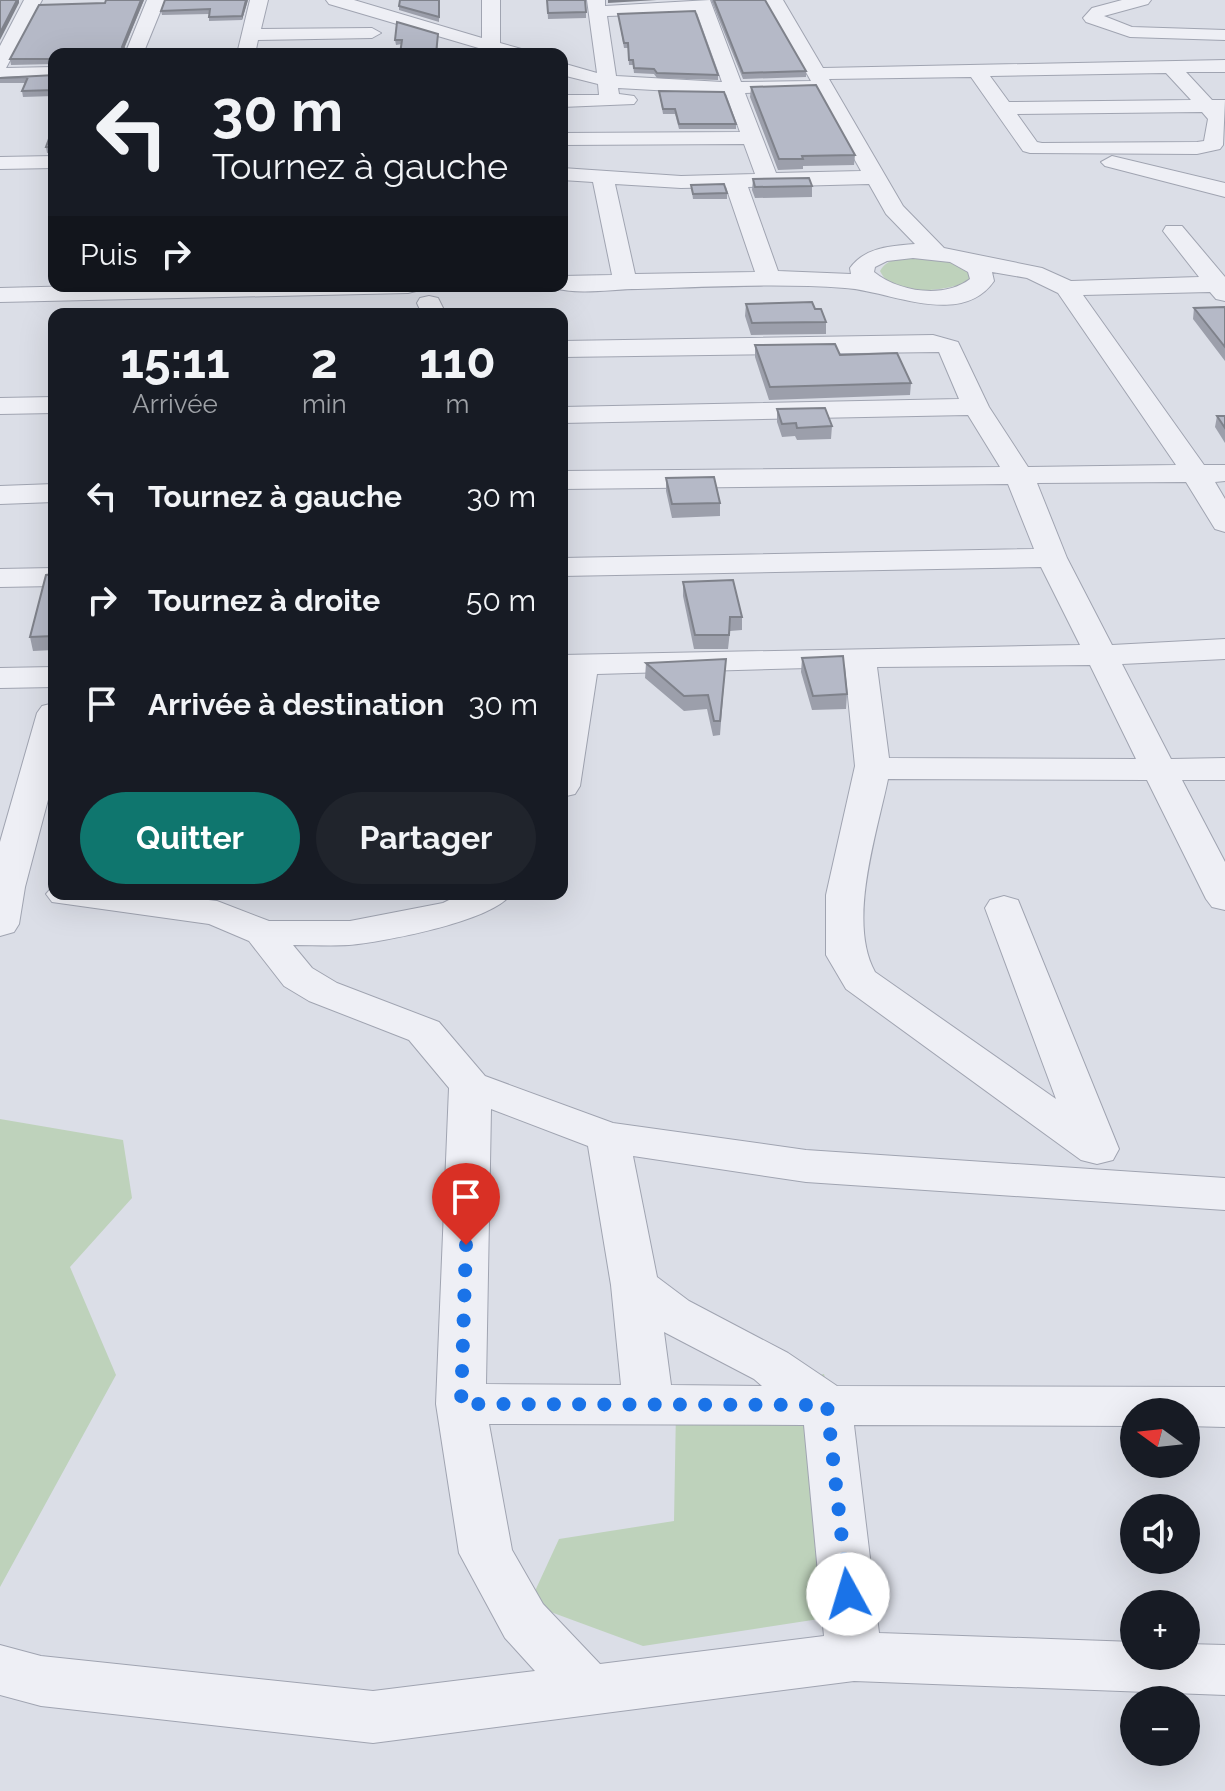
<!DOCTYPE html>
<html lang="fr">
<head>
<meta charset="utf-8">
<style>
  :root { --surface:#171b24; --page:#20242c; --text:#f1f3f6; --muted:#9ea1a6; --accent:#0f766e }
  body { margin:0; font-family:Raleway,sans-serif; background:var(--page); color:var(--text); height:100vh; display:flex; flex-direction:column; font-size:30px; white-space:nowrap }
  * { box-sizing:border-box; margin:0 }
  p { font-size:26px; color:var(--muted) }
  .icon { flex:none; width:44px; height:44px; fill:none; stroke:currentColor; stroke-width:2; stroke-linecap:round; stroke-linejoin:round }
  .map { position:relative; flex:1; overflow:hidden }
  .drawer { position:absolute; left:48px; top:308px; width:520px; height:592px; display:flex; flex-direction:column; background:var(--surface); border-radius:16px; box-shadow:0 8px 32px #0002 }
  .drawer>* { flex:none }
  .banner { position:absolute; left:48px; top:48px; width:520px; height:244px; border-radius:16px; box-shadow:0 8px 32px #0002; background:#171b24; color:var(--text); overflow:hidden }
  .needle { width:52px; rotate:285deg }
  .controls { position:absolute; left:1120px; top:1398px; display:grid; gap:16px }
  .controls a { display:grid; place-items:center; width:80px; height:80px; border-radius:50%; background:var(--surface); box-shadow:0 8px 32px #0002; font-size:40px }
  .pin { position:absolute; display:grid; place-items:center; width:68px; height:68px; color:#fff; margin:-82px -34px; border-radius:50% 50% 50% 0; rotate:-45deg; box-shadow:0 0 8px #0007 }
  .pin .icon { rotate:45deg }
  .me { position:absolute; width:88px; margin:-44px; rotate:354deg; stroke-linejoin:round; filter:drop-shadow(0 0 6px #0008) }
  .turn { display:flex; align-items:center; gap:28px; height:168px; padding:0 32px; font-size:36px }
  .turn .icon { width:104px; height:104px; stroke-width:2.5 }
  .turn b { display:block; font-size:56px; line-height:68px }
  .then { display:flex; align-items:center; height:76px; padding:0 32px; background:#0003; gap:16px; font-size:30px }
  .eta { display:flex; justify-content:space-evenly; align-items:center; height:136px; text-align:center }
  .eta b { font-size:48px; font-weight:700; line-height:56px }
  .action { display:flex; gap:16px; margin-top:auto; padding:16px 32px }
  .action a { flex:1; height:92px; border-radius:48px; background:var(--accent); color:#fff; font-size:32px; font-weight:700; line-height:92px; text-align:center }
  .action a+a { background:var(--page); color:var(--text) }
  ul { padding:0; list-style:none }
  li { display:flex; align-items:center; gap:24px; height:104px; padding:0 32px }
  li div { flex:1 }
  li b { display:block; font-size:30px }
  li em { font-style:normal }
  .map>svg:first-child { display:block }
</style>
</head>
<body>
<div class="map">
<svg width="1225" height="1791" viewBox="0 0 1225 1791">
  <rect width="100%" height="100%" fill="#dbdee7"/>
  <!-- green -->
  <path fill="#bed2bb" d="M928 255 972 268 973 281C949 289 894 301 880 271 889 255 911 257 928 255Z
    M0 1119 123 1140 132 1198 70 1267 116 1375 0 1587Z
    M824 1374 884 1609 643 1646 529 1604 559 1539 674 1521 676 1409Z"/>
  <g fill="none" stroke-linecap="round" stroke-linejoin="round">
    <defs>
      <path id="minor" d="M24 0H42L6 68 54 67V79L0 80V46Z
        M147 0H165L143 54H125Z
        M250 0H268L261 29 372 28 381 33 372 38 258 40 255 54H237Z
        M326 0H354L482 38V0H500V43L525 50 527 54H482V49L329 4Z
        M587 0H605V6L710 0 741 82 811 81 765 0H783L823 68 1225 60V72H1186L1212 100H1225L1223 145 1220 149 1197 154 1030 153 1023 151 971 77 829 79 903 206 944 248 1042 268 1071 281 1199 277 1163 231 1166 226H1182L1225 277V301L1216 299 1210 292 1083 295 1204 465H1225V481L1215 482 1225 499V532L1215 529 1186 482 1037 483 1067 558 1112 645 1225 639V659L1122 664 1171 759 1225 758V780H1182L1225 862V910L1212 907 1206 899 1147 780 888 779C877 833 847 922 875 972L1056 1099 985 908 990 900 1004 896 1018 900 1119 1149 1113 1160 1097 1164 1081 1160 846 989 826 955V895L855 766 845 667 597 674 580 786 575 794 562 797V655L1080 645 1041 567 562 576V558L1034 549 1008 484 562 489V471L1000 467 968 415 562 423V407L959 399 939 352 562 357V341L933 335 958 342 989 407 1028 467 1176 465 1058 293 1027 278 992 272 994 281C961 329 887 290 845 288 776 283 707 287 638 289 612 289 580 295 554 288L552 286H562V276L612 275 593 182 562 180V168L681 176 755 174 744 144 562 145V133L740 132 726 94 618 88 619 94 634 96 637 100 634 104 562 107V95H599L598 84 562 75V63L597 73ZM697 13 722 82 616 76 607 16ZM1166 73 1191 100 1009 102 990 76ZM816 90 861 171 776 173 745 93ZM1202 112 1208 119 1204 141 1197 142 1042 143 1037 142 1017 114ZM615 184 681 188 726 187 755 272 635 274ZM869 184 886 214 915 244C891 246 865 247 850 268L851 274 778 271 748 187ZM913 258 950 262 968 272 970 279C944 299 899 292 874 272L875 267 887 261ZM1090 665 1136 759 889 758 877 667Z
        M1122 0H1151L1148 4 1104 16 1132 27 1225 30V40L1130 37 1086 22 1083 18 1092 8Z
        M54 156V168L0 169V157Z
        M1112 156 1225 183V197L1105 166 1101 162Z
        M81 286H420L416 291 408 293 0 302V288Z
        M429 296 438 298 446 314H422L417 303 420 298Z
        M54 397V413L0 414V398Z
        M54 484V502L0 504V486Z
        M54 568V586L0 587V569Z
        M54 667V687L0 688V668Z
        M54 703V777L25 887 19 924 14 932 0 936V842L37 713 42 706Z
        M54 885V894H158L217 901 269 921H350L443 903 461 894H511C493 921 383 942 349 945 331 946 312 945 293 945L312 968 337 983 439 1022 485 1076 613 1123 806 1150 1225 1178V1210L806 1182 633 1156 657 1277 689 1301 788 1353 837 1386 1225 1387V1427L1186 1426V1412H1134V1426L854 1425 879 1633 1134 1642V1656H1186V1644L1225 1645V1695L854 1681 373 1743 41 1706 0 1695V1645L41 1656 373 1691 535 1671 505 1638 459 1553 436 1404 449 1088 409 1040 309 1001 284 986 249 941 209 924 52 902 46 894ZM491 1109 588 1146 611 1285 621 1385 486 1384ZM664 1332 754 1379 762 1386 671 1385ZM489 1424 804 1425 824 1636 600 1664 543 1604 512 1550Z"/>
    </defs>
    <!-- minor casing -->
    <use href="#minor" stroke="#a0a4b1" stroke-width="2"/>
    <!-- minor -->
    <use href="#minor" fill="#eeeff5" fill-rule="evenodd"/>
  </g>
  <!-- wall -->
  <path fill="#9c9fab" d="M106 0H144L124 49 129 51V54H54V64L11 65 10 59 105 3Z
    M248 0 242 20 209 21V14L162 15 161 11Z
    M439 0V22L399 10V6Z
    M547 0 586 12V18L548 19Z
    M711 0H765L806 71V77L743 79Z
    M618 14 718 75V80L657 78 654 74 634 73 633 65H629L628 48H624Z
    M438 39 437 54H400L402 44 396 45 395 40Z
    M54 75V96L23 97 22 91 25 83H0V77Z
    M751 87 855 155 854 165 803 166V169L778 170 750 97Z
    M659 91 736 124V129H679L675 114H663Z
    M54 125V153H47L46 147Z
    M753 179 812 186V197L755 198 752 190Z
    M691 185 727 193V199H693Z
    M746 304 815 309 826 322V334L751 335 745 316Z
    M1225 307V361L1193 319 1194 308Z
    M755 345 840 355 911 383 910 395 769 400 755 357Z
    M777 409 832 426 831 439 797 440 795 436 782 437 777 422Z
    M1217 416H1225V443L1215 427Z
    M666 478 720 503V516L672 518 666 491Z
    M54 571V650L33 651 30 637Z
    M683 582 742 617V630L730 631 728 649H694L683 596Z
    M802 658 847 694 846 709 812 710 801 672Z
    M726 659 720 735 713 736 707 709 684 711 645 678 646 663Z"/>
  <!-- shaded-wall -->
  <path fill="#7f828b" d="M17 0H19V3L0 40V33Z
    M141 0H144L122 53V47Z
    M246 0H248L242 20V16Z
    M608 0H657L608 3Z"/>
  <!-- building -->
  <path fill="#b5b9c7" stroke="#7f828b" stroke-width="2" d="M0 0H17L0 33Z
    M106 0H141L122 47 129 51 128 54H54V59H10L39 5 105 3Z
    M165 0H246L242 16 209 17 210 9 161 11Z
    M400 0H439V17L399 6Z
    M547 0H585L586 12 548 13Z
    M714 0H765L806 71 743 73Z
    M695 11 718 75 657 73 654 69 634 68 633 60H629L628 43H624L618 14Z
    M397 22 438 34 436 54H400L402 40H395Z
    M54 75V90L22 91 28 77 0 78Z
    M816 85 855 155 802 156 803 159H779L751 87Z
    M659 91 724 92 736 124H679L675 109H663Z
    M54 125V147H46Z
    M809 178 812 186 755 187 753 179Z
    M724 184 727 193 693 194 691 185Z
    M812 302 815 309H821L826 322 752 323 746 304Z
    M1225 307V347L1194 308Z
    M172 310 170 314H109L110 311Z
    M835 344 840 355 897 353 911 383 770 387 755 345Z
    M825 408 832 426 797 428 796 423 782 424 777 409Z
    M1217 416H1225V428Z
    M714 477 720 503 672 504 666 478Z
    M54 571V636L30 637 46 575 54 574Z
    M733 580 742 617H730L729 635H695L683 582Z
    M843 656 847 694 813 696 802 658Z
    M726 659 720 721H714L708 695 684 696 646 663Z"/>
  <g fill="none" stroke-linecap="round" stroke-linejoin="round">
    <!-- route -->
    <path stroke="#1a73e8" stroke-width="14" stroke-dasharray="0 25.2" d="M466 1245 461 1404 827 1405 848 1594"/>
  </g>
</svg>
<div class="controls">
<a><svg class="needle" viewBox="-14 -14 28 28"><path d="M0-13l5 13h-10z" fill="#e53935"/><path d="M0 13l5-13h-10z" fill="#9ea1a6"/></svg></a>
<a><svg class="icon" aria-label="sound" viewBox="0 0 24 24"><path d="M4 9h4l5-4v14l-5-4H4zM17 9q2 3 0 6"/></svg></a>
<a>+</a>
<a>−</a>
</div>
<div class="pin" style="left:466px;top:1245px;background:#d93025"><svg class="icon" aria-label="arrive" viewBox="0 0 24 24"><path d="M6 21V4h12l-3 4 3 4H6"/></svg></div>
<svg class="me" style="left:848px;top:1594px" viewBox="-20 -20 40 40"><circle r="19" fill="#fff"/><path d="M0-13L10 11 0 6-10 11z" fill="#1a73e8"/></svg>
<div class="banner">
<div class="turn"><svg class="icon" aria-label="left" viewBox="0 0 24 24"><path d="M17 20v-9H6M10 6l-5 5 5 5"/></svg><div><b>30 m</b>Tournez à gauche</div></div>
<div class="then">Puis<svg class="icon" aria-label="right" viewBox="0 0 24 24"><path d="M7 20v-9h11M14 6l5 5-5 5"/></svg></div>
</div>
<section class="drawer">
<div class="eta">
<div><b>15:11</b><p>Arrivée</p></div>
<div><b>2</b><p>min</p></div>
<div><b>110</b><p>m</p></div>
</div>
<ul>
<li><svg class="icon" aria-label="left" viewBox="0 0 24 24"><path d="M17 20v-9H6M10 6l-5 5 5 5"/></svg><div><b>Tournez à gauche</b></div><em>30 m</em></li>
<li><svg class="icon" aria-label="right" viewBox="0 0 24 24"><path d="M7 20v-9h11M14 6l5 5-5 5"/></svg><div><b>Tournez à droite</b></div><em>50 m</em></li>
<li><svg class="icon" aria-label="arrive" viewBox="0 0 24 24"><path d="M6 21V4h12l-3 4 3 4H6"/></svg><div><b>Arrivée à destination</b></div><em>30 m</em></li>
</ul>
<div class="action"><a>Quitter</a><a>Partager</a></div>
</section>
</div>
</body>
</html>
